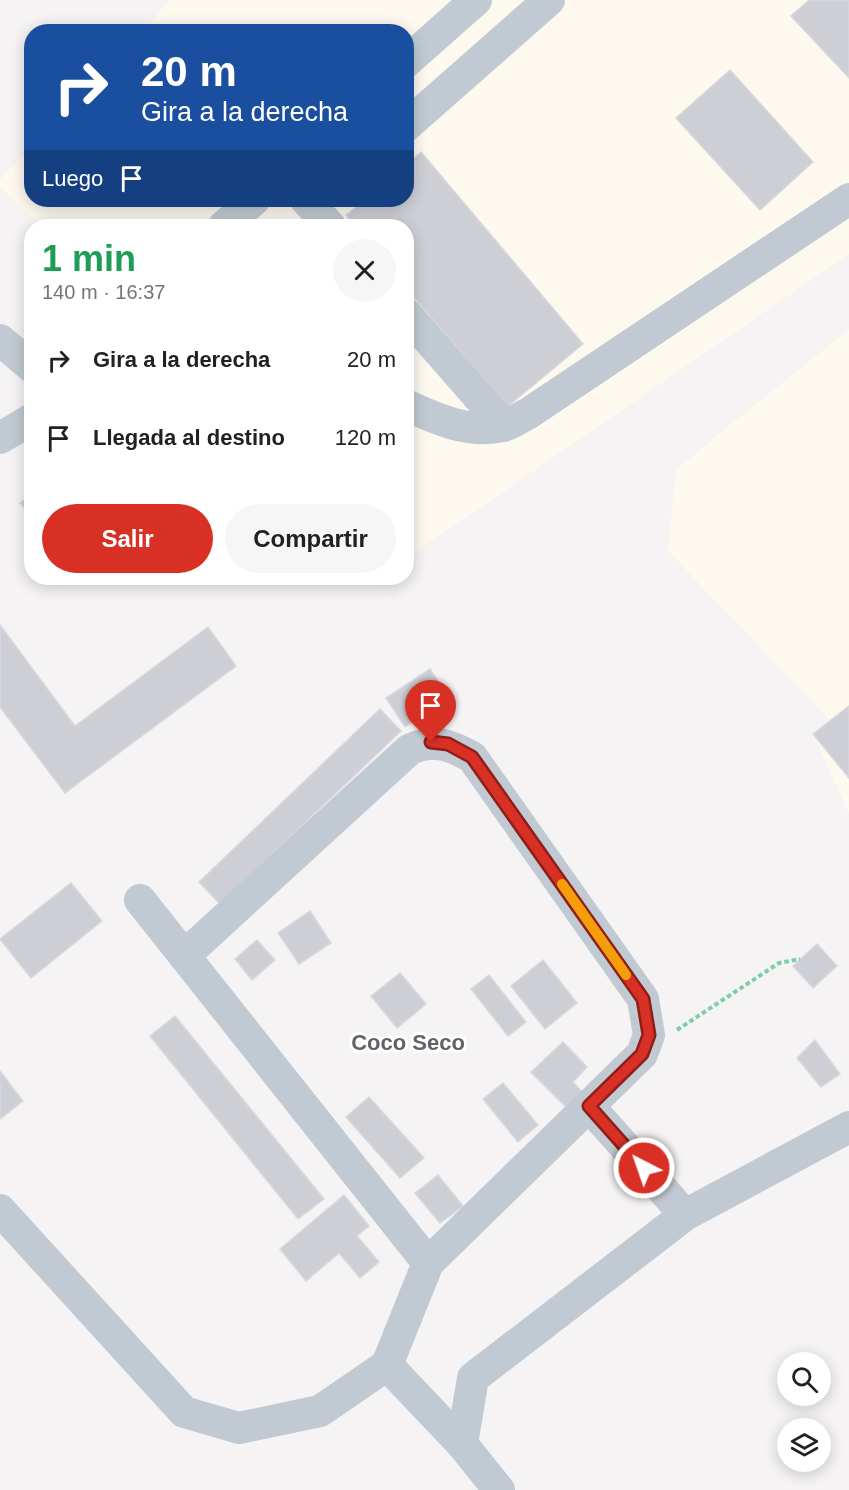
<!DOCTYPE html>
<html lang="es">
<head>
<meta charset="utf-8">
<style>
  :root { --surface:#fff; --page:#f6f6f6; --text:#202124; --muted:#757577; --accent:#d93025 }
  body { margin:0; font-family:Arial,sans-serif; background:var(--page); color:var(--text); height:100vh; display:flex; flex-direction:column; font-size:22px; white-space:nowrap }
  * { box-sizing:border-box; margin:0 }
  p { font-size:20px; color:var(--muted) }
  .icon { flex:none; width:33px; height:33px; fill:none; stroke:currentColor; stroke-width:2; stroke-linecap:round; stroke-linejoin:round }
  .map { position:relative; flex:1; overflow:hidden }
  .panel { position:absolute; left:24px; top:219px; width:390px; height:366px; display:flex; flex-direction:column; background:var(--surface); border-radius:24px; box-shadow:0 3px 15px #0003 }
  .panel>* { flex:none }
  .banner { position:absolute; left:24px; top:24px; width:390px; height:183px; border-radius:24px; box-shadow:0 3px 15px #0003; background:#1a4fa0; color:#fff; overflow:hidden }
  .buttons { position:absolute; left:777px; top:1352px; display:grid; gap:12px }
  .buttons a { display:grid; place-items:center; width:54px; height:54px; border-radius:50%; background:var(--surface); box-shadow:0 3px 15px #0003; font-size:30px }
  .pin { position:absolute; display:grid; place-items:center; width:51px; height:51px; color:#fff; margin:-62px -26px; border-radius:50% 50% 50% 0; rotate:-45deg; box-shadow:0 0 6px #0007 }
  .pin .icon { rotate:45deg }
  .me { position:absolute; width:66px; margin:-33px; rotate:319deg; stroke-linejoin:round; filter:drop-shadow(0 0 4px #0008) }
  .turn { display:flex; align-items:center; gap:21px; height:126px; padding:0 18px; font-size:27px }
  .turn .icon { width:78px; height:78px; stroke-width:2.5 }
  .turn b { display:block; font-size:42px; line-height:51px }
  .then { display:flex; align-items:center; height:57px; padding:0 18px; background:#0003; gap:12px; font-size:22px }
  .round { display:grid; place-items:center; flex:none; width:63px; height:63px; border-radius:32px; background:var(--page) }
  .head { display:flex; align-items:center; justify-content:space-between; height:102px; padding:0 18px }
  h1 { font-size:36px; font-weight:600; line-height:45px; color:#1e9e55 }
  .cta { display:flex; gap:12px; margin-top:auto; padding:12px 18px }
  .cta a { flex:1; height:69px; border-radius:36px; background:var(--accent); color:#fff; font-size:24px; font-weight:600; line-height:69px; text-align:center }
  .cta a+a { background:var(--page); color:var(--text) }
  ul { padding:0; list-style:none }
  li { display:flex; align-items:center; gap:18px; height:78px; padding:0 18px }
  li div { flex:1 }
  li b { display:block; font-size:22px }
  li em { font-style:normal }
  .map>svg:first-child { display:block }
</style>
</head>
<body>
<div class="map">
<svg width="849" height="1490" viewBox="0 0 849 1490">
  <rect width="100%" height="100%" fill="#f5f3f3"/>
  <!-- commercial -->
  <path fill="#fdf9ef" d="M170 0H849V254L407 558 406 226H42L0 187V180L31 147 32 200H406V32L143 31Z
    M849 329V814L813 734 830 720 668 551 676 469Z"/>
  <!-- building -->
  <path fill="#cdcfd5" stroke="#d7d9de" stroke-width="1.5" d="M809 0H849V78L791 16Z
    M730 70 813 162 760 210 676 118Z
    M421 152 583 344 507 407 406 288V226H355L346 215 365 200H406V165Z
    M32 494V516L20 503Z
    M0 625 75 726 208 627 236 666 65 793 0 707Z
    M430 669 449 698 405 727 386 698Z
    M849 706V778L813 734Z
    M380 709 401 731 220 904 199 882Z
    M71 883 102 921 31 978 0 939Z
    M310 911 331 943 299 964 278 933Z
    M257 940 275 960 252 980 235 959Z
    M817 944 837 966 813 988 793 966Z
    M543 960 577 1003 545 1029 511 986Z
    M400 973 426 1004 397 1028 371 996Z
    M489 975 526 1022 508 1036 471 989Z
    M175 1016 324 1199 298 1219 150 1036Z
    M815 1040 840 1074 821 1087 797 1058Z
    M563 1042 587 1067 573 1082 582 1092 566 1107 531 1072Z
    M0 1071 23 1101 0 1119Z
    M503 1083 538 1125 518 1142 483 1099Z
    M369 1097 424 1158 400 1178 346 1117Z
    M438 1175 463 1206 440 1223 415 1193Z
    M344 1195 369 1226 357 1236 379 1262 360 1278 339 1253 306 1281 280 1249Z"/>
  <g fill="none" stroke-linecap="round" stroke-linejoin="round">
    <!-- path -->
    <path stroke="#7ad0a6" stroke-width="4" stroke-dasharray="4.5 3" stroke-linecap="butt" d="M677 1030 779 963 800 959"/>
    <!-- minor -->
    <path stroke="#c1cad2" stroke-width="32" d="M406 62 476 0
      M406 126 549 0
      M306 200 330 226
      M224 226 254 200
      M406 314 504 426
      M0 340 32 367
      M406 405C436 419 469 434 503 426 512 424 521 417 529 413L849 199
      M0 438 32 419
      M140 900 428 1263
      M589 1106 685 1215
      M0 1210 184 1412 239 1428 320 1411 387 1365 428 1263 642 1054 649 1035 643 999 472 757C450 745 433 738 409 750L184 956
      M387 1365 462 1444
      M499 1490 462 1444 473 1378 685 1215 849 1127"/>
  </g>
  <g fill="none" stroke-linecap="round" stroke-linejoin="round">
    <defs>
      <path id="route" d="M431 742 448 744 472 757 643 999 649 1035 642 1054 589 1106 644 1168"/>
    </defs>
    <!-- route casing -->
    <use href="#route" stroke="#8d1f18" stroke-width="15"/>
    <!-- route -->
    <use href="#route" stroke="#d93025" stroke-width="10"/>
    <!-- slow -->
    <path stroke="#f59e0b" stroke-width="10" d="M562 884 626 975"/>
  </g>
  <g text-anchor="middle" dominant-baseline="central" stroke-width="6" stroke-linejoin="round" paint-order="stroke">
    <!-- neighbourhood labels -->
    <g font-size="22" font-weight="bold" fill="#5f6368" stroke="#fff">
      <text x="408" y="1042">Coco Seco</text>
    </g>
  </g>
</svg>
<div class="buttons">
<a><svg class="icon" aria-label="search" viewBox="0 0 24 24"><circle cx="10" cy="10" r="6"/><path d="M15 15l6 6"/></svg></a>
<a><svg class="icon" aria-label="layers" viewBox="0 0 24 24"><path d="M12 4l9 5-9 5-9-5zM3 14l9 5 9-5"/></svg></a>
</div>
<div class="pin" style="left:431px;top:742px;background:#d93025"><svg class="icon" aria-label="arrive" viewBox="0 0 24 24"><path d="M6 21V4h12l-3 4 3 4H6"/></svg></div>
<svg class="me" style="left:644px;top:1168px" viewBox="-20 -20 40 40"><circle r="17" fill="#d93025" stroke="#fff" stroke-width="3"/><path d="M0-11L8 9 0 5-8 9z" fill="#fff"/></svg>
<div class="banner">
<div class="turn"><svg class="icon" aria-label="right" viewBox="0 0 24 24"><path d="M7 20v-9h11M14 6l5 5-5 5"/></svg><div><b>20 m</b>Gira a la derecha</div></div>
<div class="then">Luego<svg class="icon" aria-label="arrive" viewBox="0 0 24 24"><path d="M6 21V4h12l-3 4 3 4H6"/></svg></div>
</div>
<section class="panel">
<div class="head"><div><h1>1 min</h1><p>140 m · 16:37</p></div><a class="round"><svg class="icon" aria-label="close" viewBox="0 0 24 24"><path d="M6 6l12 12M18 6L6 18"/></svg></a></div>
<ul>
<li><svg class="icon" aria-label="right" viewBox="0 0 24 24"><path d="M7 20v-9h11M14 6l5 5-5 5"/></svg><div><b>Gira a la derecha</b></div><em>20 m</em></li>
<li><svg class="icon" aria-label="arrive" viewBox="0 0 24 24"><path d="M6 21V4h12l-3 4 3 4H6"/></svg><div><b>Llegada al destino</b></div><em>120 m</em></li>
</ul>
<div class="cta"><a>Salir</a><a>Compartir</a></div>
</section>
</div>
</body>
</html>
